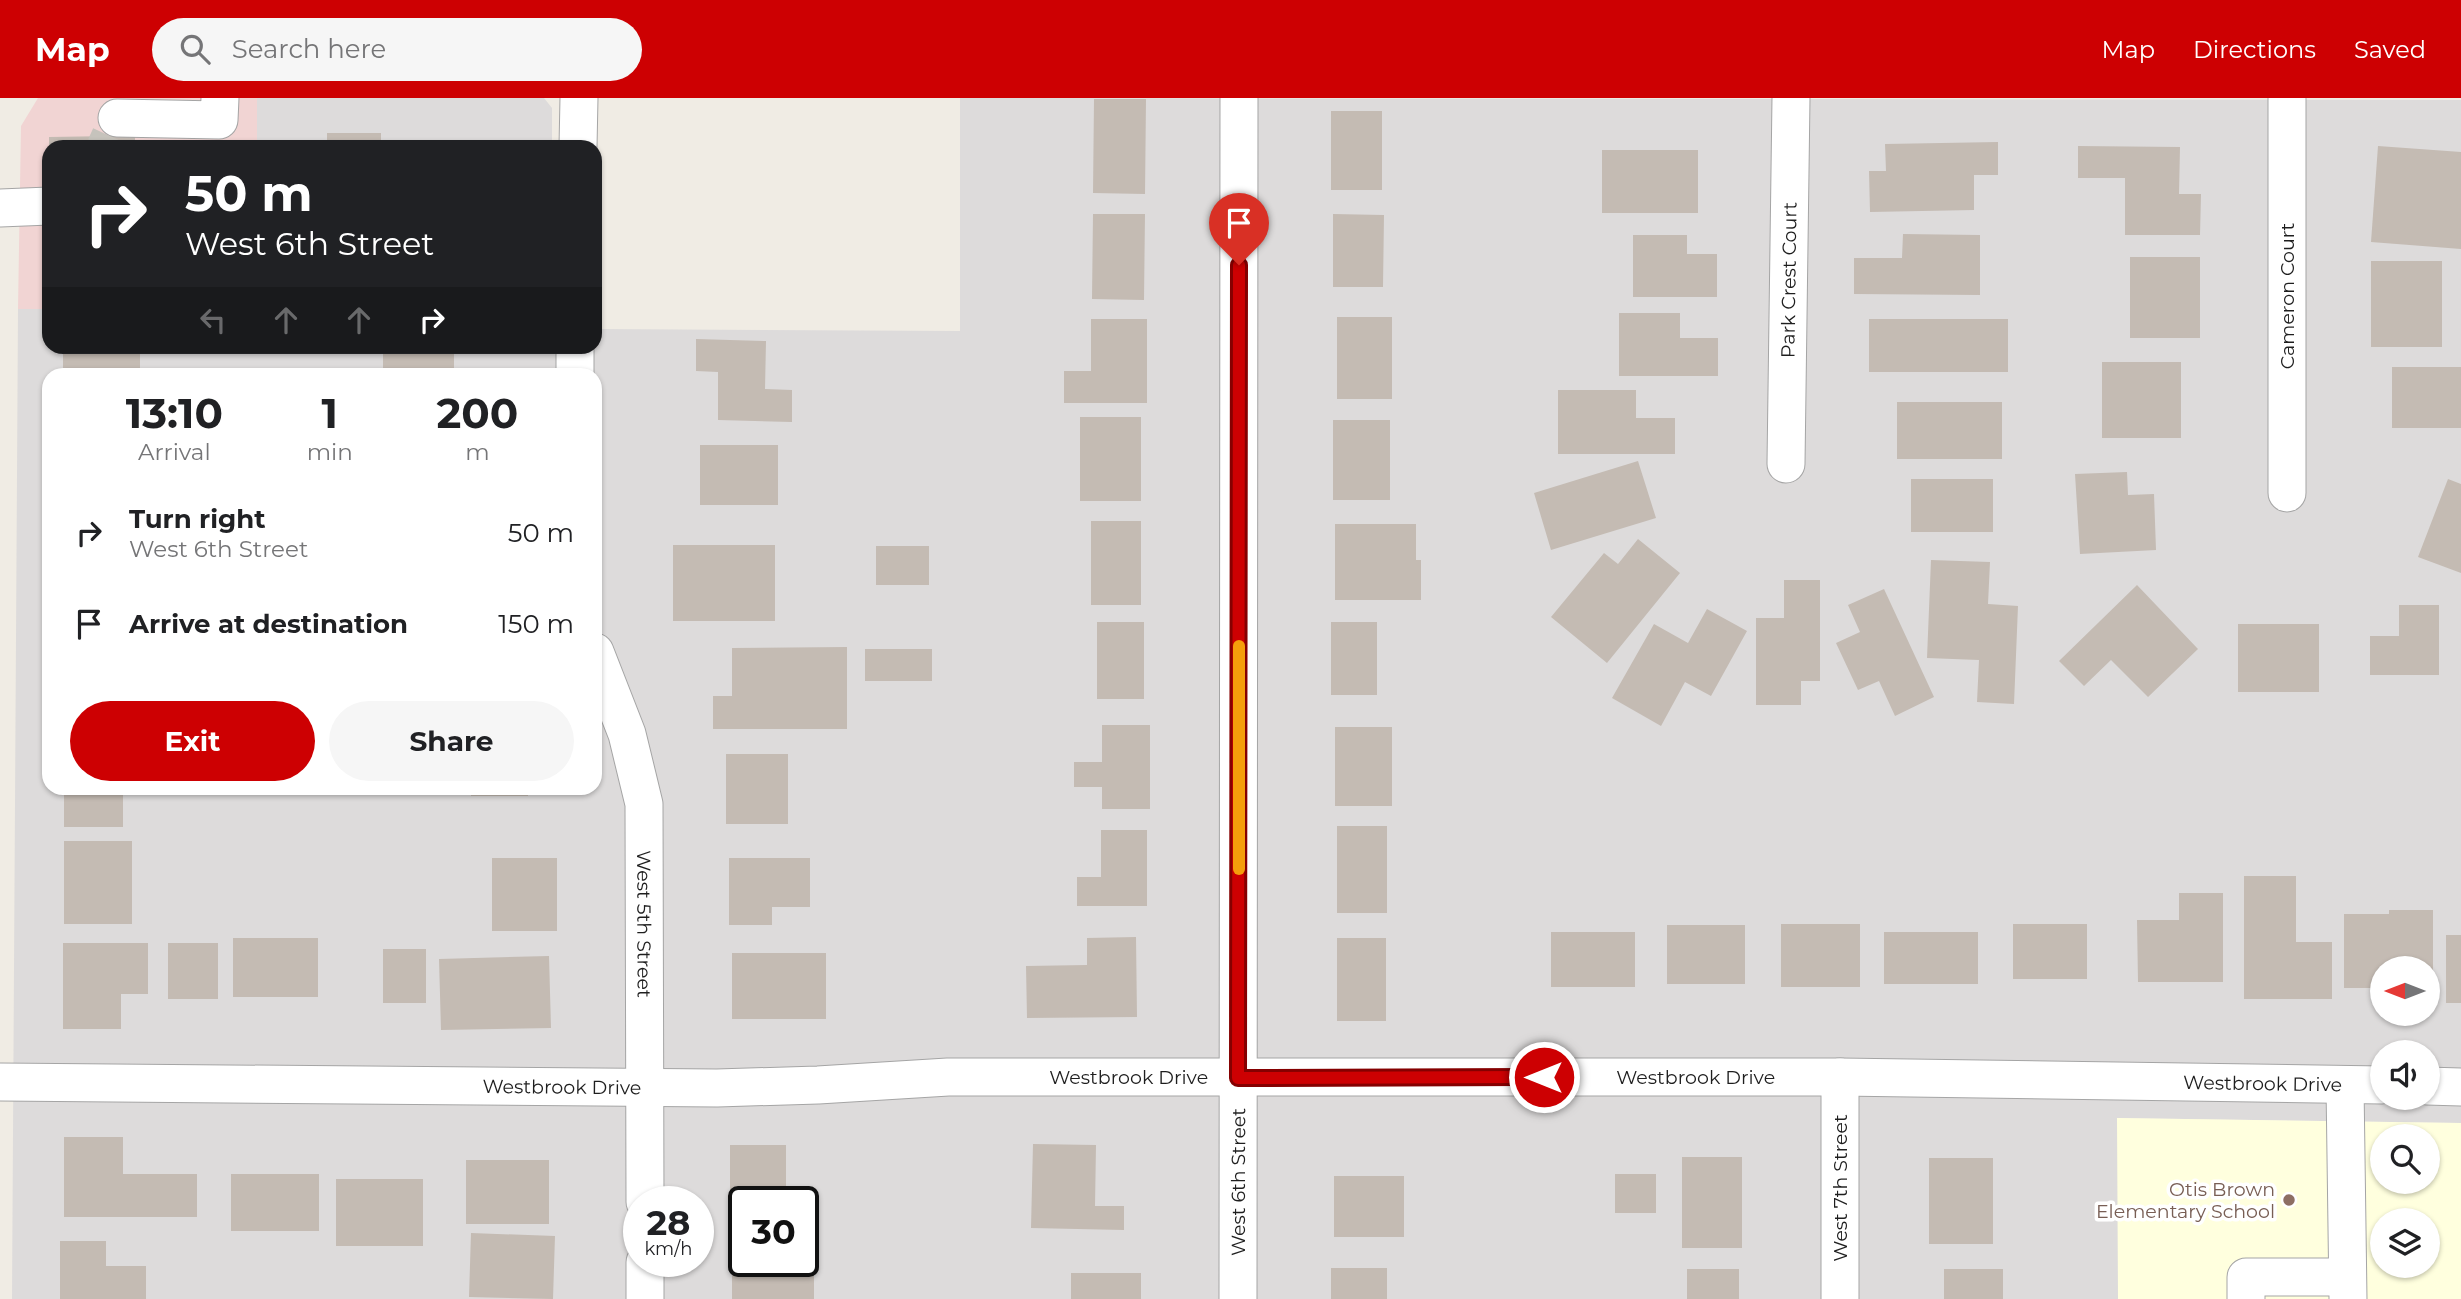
<!DOCTYPE html>
<html lang="en">
<head>
<meta charset="utf-8">
<style>
  :root { --surface:#fff; --page:#f6f6f6; --text:#202124; --muted:#757577; --accent:#cd0002 }
  body { margin:0; font-family:Montserrat,sans-serif; background:var(--page); color:var(--text); height:100vh; display:flex; flex-direction:column; font-size:26px; white-space:nowrap }
  * { box-sizing:border-box; margin:0 }
  p { font-size:23px; color:var(--muted) }
  .icon { flex:none; width:38px; height:38px; fill:none; stroke:currentColor; stroke-width:2; stroke-linecap:round; stroke-linejoin:round }
  .map { position:relative; flex:1; overflow:hidden }
  .sheet { position:absolute; left:42px; top:270px; width:560px; height:427px; display:flex; flex-direction:column; background:var(--surface); border-radius:21px; box-shadow:0 2px 5px #0004 }
  .sheet>* { flex:none }
  .banner { position:absolute; left:42px; top:42px; width:560px; height:214px; border-radius:21px; box-shadow:0 2px 5px #0004; background:#202124; color:#fff; overflow:hidden }
  .needle { width:46px; rotate:270deg }
  .tools { position:absolute; left:2370px; top:858px; display:grid; gap:14px }
  .tools a { display:grid; place-items:center; width:70px; height:70px; border-radius:50%; background:var(--surface); box-shadow:0 2px 5px #0004; font-size:35px }
  .speed { position:absolute; left:623px; top:1088px; display:flex; gap:14px; font-size:35px; font-weight:700; text-align:center }
  .speed>* { display:grid; place-content:center; width:91px; height:91px; border-radius:50%; background:var(--surface); box-shadow:0 2px 5px #0004; line-height:1 }
  .speed small { font-size:18px; font-weight:400 }
  .speed .limit { border:4px solid #111; border-radius:10px; background:#fff; color:#111 }
  .pin { position:absolute; display:grid; place-items:center; width:60px; height:60px; color:#fff; margin:-72px -30px; border-radius:50% 50% 50% 0; rotate:-45deg; box-shadow:0 0 7px #0007 }
  .pin .icon { rotate:45deg }
  .me { position:absolute; width:77px; margin:-38px; rotate:270deg; stroke-linejoin:round; filter:drop-shadow(0 0 5px #0008) }
  .turn { display:flex; align-items:center; gap:24px; height:147px; padding:0 28px; font-size:32px }
  .turn .icon { width:91px; height:91px; stroke-width:2.5 }
  .turn b { display:block; font-size:49px; line-height:60px }
  .lanes { display:flex; align-items:center; height:66px; padding:0 28px; background:#0003; justify-content:center; gap:35px; direction:ltr }
  .lanes .off { opacity:.35 }
  .eta { display:flex; justify-content:space-evenly; align-items:center; height:119px; text-align:center }
  .eta b { font-size:42px; font-weight:700; line-height:49px }
  .action { display:flex; gap:14px; margin-top:auto; padding:14px 28px }
  .action a { flex:1; height:80px; border-radius:42px; background:var(--accent); color:#fff; font-size:28px; font-weight:700; line-height:80px; text-align:center }
  .action a+a { background:var(--page); color:var(--text) }
  ul { padding:0; list-style:none }
  li { display:flex; align-items:center; gap:21px; height:91px; padding:0 28px }
  li div { flex:1 }
  li b { display:block; font-size:26px }
  li em { font-style:normal }
  header { display:flex; align-items:center; gap:42px; box-sizing:border-box; height:98px; padding:0 35px; background:var(--accent); color:#fff }
  header strong { font-size:33px }
  nav { display:flex; gap:38px; margin-inline-start:auto; font-size:24px }
  .search { width:490px; height:63px; background:var(--page); display:flex; align-items:center; gap:18px; box-sizing:border-box; padding:0 24px; border-radius:38px; color:var(--muted); font-size:26px }
  .map>svg:first-child { display:block }
</style>
</head>
<body>
<header>
<strong>Map</strong>
<div class="search"><svg class="icon" aria-label="search" viewBox="0 0 24 24"><circle cx="10" cy="10" r="6"/><path d="M15 15l6 6"/></svg>Search here</div>
<nav><a>Map</a><a>Directions</a><a>Saved</a></nav>
</header>
<div class="map">
<svg width="2461" height="1201" viewBox="0 0 2461 1201">
  <rect width="100%" height="100%" fill="#f0ece4"/>
  <!-- residential -->
  <path fill="#dddbdb" fill-rule="evenodd" d="M257 0H544L552 10V49H257Z
    M960 0 2461 2V1025L2118 1020V1201H12L18 211H49V248H595V231L960 233ZM49 276H595V690H49ZM2382 870H2427V915H2382ZM2382 954H2427V999H2382ZM639 1104H698V1164H639ZM744 1104H803V1164H744Z"/>
  <!-- commercial -->
  <path fill="#f1d4d3" d="M38 0H257V49H49V211H18L21 28Z"/>
  <!-- education -->
  <path fill="#ffffde" fill-rule="evenodd" d="M2117 1020 2461 1025V1201H2118ZM2382 1038H2427V1083H2382ZM2382 1122H2427V1167H2382Z"/>
  <!-- building -->
  <path fill="#c4bbb3" d="M1094 1H1146L1145 96 1093 95Z
    M1331 13H1382V92H1331Z
    M327 35H381V49H327Z
    M110 38 135 39V49H49V39Z
    M1998 44V77H1974V112L1870 114 1869 73H1886L1885 46Z
    M2078 48 2180 49 2179 96H2201L2200 137H2125V80H2078Z
    M2378 48 2461 54V151L2371 144Z
    M1602 52H1698V115H1602Z
    M1093 116H1145L1144 202 1092 201Z
    M1333 116 1384 117 1383 189H1333Z
    M1903 136 1980 137V197L1854 196V160H1902Z
    M1633 137H1687V156H1717V199H1633Z
    M2130 159H2200V240H2130Z
    M2371 163H2442V249H2371Z
    M1619 215H1680V240H1718V278H1619Z
    M1337 219H1392V301H1337Z
    M1091 221H1147V305H1064V273H1091Z
    M1869 221H2008V274H1869Z
    M696 241 766 243 765 291 792 292V324L718 322V274L696 273Z
    M63 248H140V276H63Z
    M383 249H454V276H383Z
    M2102 264H2181V340H2102Z
    M2392 269H2461V330H2392Z
    M1558 292H1636V320H1675V356H1558Z
    M1897 304H2002V361H1897Z
    M1080 319H1141V403H1080Z
    M1333 322H1390V402H1333Z
    M700 347H778V407H700Z
    M1638 363 1656 420 1551 452 1534 395Z
    M2127 374 2128 397 2154 396 2156 452 2080 456 2075 376Z
    M1911 381H1993V434H1911Z
    M2448 381 2461 386V475L2418 459Z
    M1091 423H1141V507H1091Z
    M1335 426H1416V462H1421V502H1335Z
    M1638 441 1680 475 1607 565 1551 519 1604 455 1618 466Z
    M673 447H775V523H673Z
    M876 448H929V487H876Z
    M1931 462 1990 464 1988 506 2018 508 2014 606 1977 604 1979 562 1927 560Z
    M1784 482H1820V583H1801V607H1756V520H1784Z
    M2137 487 2198 551 2148 599 2111 562 2084 588 2059 563Z
    M1884 491 1934 599 1895 618 1879 583 1858 592 1836 545 1860 534 1848 507Z
    M2399 507H2439V577H2370V538H2399Z
    M1707 511 1747 533 1711 598 1685 584 1661 628 1612 600 1654 526 1688 545Z
    M1097 524H1144V601H1097Z
    M1331 524H1377V597H1331Z
    M2238 526H2319V594H2238Z
    M847 549V631H713V598H732V550Z
    M865 551H932V583H865Z
    M1102 627H1150V711H1102V689H1074V664H1102Z
    M1335 629H1392V708H1335Z
    M726 656H788V726H726Z
    M64 690H123V729H64Z
    M471 690H528V698H471Z
    M1337 728H1387V815H1337Z
    M1101 732H1147V808H1077V779H1101Z
    M64 743H132V826H64Z
    M492 760H557V833H492Z
    M729 760H810V809H772V827H729Z
    M2244 778H2296V844H2332V901H2244Z
    M2179 795H2223V884H2138L2137 822H2179Z
    M2389 812H2433V890H2427V870H2382V890H2344V816H2389Z
    M1781 826H1860V889H1781Z
    M2013 826H2087V881H2013Z
    M1667 827H1745V886H1667Z
    M1551 834H1635V889H1551Z
    M1884 834H1978V886H1884Z
    M2446 837H2461V905H2446Z
    M1136 839 1137 919 1027 920 1026 868 1087 867V840Z
    M233 840H318V899H233Z
    M1337 840H1386V923H1337Z
    M63 845H148V896H121V931H63Z
    M168 845H218V901H168Z
    M383 851H426V905H383Z
    M732 855H826V921H732Z
    M549 858 551 930 441 932 439 861Z
    M64 1039H123V1076H197V1119H64Z
    M1033 1046 1096 1047 1095 1108H1124V1132L1031 1130Z
    M730 1047H786V1104H744V1123H730Z
    M1682 1059H1742V1150H1682Z
    M1929 1060H1993V1146H1929Z
    M466 1062H549V1126H466Z
    M231 1076H319V1133H231Z
    M1615 1076H1656V1115H1615Z
    M1334 1078H1404V1139H1334Z
    M336 1081H423V1148H336Z
    M471 1135 555 1138 553 1201 469 1199Z
    M60 1143H106V1168H146V1201H60Z
    M732 1152H744V1164H803V1152H814V1201H732Z
    M1331 1170H1387V1201H1331Z
    M1687 1171H1739V1201H1687Z
    M1944 1171H2003V1201H1944Z
    M1071 1175H1141V1201H1071Z"/>
  <g fill="none" stroke-linecap="round" stroke-linejoin="round">
    <!-- minor-tunnel -->
    <path stroke="#c6c3bc" stroke-width="37" stroke-dasharray="37 18" stroke-linecap="butt" d="M105 49 110 38"/>
    <defs>
      <g id="minor">
        <path d="M2287 0V395"/>
        <path d="M117 20 219 22 220 0"/>
        <path d="M578 49 579 0"/>
        <path d="M0 110 49 108"/>
        <path d="M575 276V248"/>
        <path id="s1" d="M1786 366 1791 0"/>
        <path id="s2" d="M595 554 627 636 644 706 645 1104"/>
        <path id="s3" d="M0 984 717 990 818 987 948 979H1840L2382 987"/>
        <path d="M2345 987 2348 1201"/>
        <path d="M2427 988 2461 989"/>
        <path d="M645 1201V1164"/>
        <path id="s4" d="M1238 1201 1239 0"/>
        <path d="M1840 1201V979"/>
        <path d="M2246 1201V1179H2347"/>
      </g>
    </defs>
    <!-- minor casing -->
    <use href="#minor" stroke="#a5a5a5" stroke-width="39"/>
    <!-- minor -->
    <use href="#minor" stroke="#fff" stroke-width="37"/>
  </g>
  <g fill="none" stroke-linecap="round" stroke-linejoin="round">
    <defs>
      <path id="route" d="M1239 167 1238 980 1544 979"/>
    </defs>
    <!-- route casing -->
    <use href="#route" stroke="#850001" stroke-width="18"/>
    <!-- route -->
    <use href="#route" stroke="#cd0002" stroke-width="12"/>
    <!-- slow -->
    <path stroke="#f59e0b" stroke-width="12" d="M1239 771V548"/>
  </g>
  <!-- markers -->
  <circle fill="#8d6e63" stroke="#fff" stroke-width="2.5" cx="2289" cy="1102" r="7"/>
  <g text-anchor="middle" dominant-baseline="central" stroke-width="7" stroke-linejoin="round" paint-order="stroke">
    <!-- street labels -->
    <g font-size="19" fill="#1e1e1e" stroke="#fff">
      <text stroke="none"><textPath href="#s1" startOffset="184">Park Crest Court</textPath></text>
      <text transform="translate(2287 198) rotate(-90)">Cameron Court</text>
      <text stroke="none"><textPath href="#s2" startOffset="280">West 5th Street</textPath></text>
      <text stroke="none"><textPath href="#s3" startOffset="1696">Westbrook Drive</textPath></text>
      <text stroke="none"><textPath href="#s3" startOffset="1129">Westbrook Drive</textPath></text>
      <text stroke="none"><textPath href="#s3" startOffset="2263">Westbrook Drive</textPath></text>
      <text stroke="none"><textPath href="#s3" startOffset="562">Westbrook Drive</textPath></text>
      <text stroke="none"><textPath href="#s4" startOffset="117">West 6th Street</textPath></text>
      <text transform="translate(1840 1090) rotate(-90)">West 7th Street</text>
    </g>
    <!-- education labels -->
    <g font-size="19" fill="#785e54" stroke="#fff" text-anchor="end">
      <text x="2275" y="1091">Otis Brown<tspan x="2275" dy="22">Elementary School</tspan></text>
    </g>
  </g>
</svg>
<div class="tools">
<a><svg class="needle" viewBox="-14 -14 28 28"><path d="M0-13l5 13h-10z" fill="#e53935"/><path d="M0 13l5-13h-10z" fill="#757577"/></svg></a>
<a><svg class="icon" aria-label="sound" viewBox="0 0 24 24"><path d="M4 9h4l5-4v14l-5-4H4zM17 9q2 3 0 6"/></svg></a>
<a><svg class="icon" aria-label="search" viewBox="0 0 24 24"><circle cx="10" cy="10" r="6"/><path d="M15 15l6 6"/></svg></a>
<a><svg class="icon" aria-label="layers" viewBox="0 0 24 24"><path d="M12 4l9 5-9 5-9-5zM3 14l9 5 9-5"/></svg></a>
</div>
<div class="speed"><div>28<small>km/h</small></div><div class="limit">30</div></div>
<div class="pin" style="left:1239px;top:167px;background:#d93025"><svg class="icon" aria-label="arrive" viewBox="0 0 24 24"><path d="M6 21V4h12l-3 4 3 4H6"/></svg></div>
<svg class="me" style="left:1544px;top:979px" viewBox="-20 -20 40 40"><circle r="17" fill="#cd0002" stroke="#fff" stroke-width="3"/><path d="M0-11L8 9 0 5-8 9z" fill="#fff"/></svg>
<div class="banner">
<div class="turn"><svg class="icon" aria-label="right" viewBox="0 0 24 24"><path d="M7 20v-9h11M14 6l5 5-5 5"/></svg><div><b>50 m</b>West 6th Street</div></div>
<div class="lanes"><svg class="icon off" aria-label="left" viewBox="0 0 24 24"><path d="M17 20v-9H6M10 6l-5 5 5 5"/></svg><svg class="icon off" aria-label="ahead" viewBox="0 0 24 24"><path d="M12 20V5M6 11l6-6 6 6"/></svg><svg class="icon off" aria-label="ahead" viewBox="0 0 24 24"><path d="M12 20V5M6 11l6-6 6 6"/></svg><svg class="icon" aria-label="right" viewBox="0 0 24 24"><path d="M7 20v-9h11M14 6l5 5-5 5"/></svg></div>
</div>
<section class="sheet">
<div class="eta">
<div><b>13:10</b><p>Arrival</p></div>
<div><b>1</b><p>min</p></div>
<div><b>200</b><p>m</p></div>
</div>
<ul>
<li><svg class="icon" aria-label="right" viewBox="0 0 24 24"><path d="M7 20v-9h11M14 6l5 5-5 5"/></svg><div><b>Turn right</b><p>West 6th Street</p></div><em>50 m</em></li>
<li><svg class="icon" aria-label="arrive" viewBox="0 0 24 24"><path d="M6 21V4h12l-3 4 3 4H6"/></svg><div><b>Arrive at destination</b></div><em>150 m</em></li>
</ul>
<div class="action"><a>Exit</a><a>Share</a></div>
</section>
</div>
</body>
</html>
